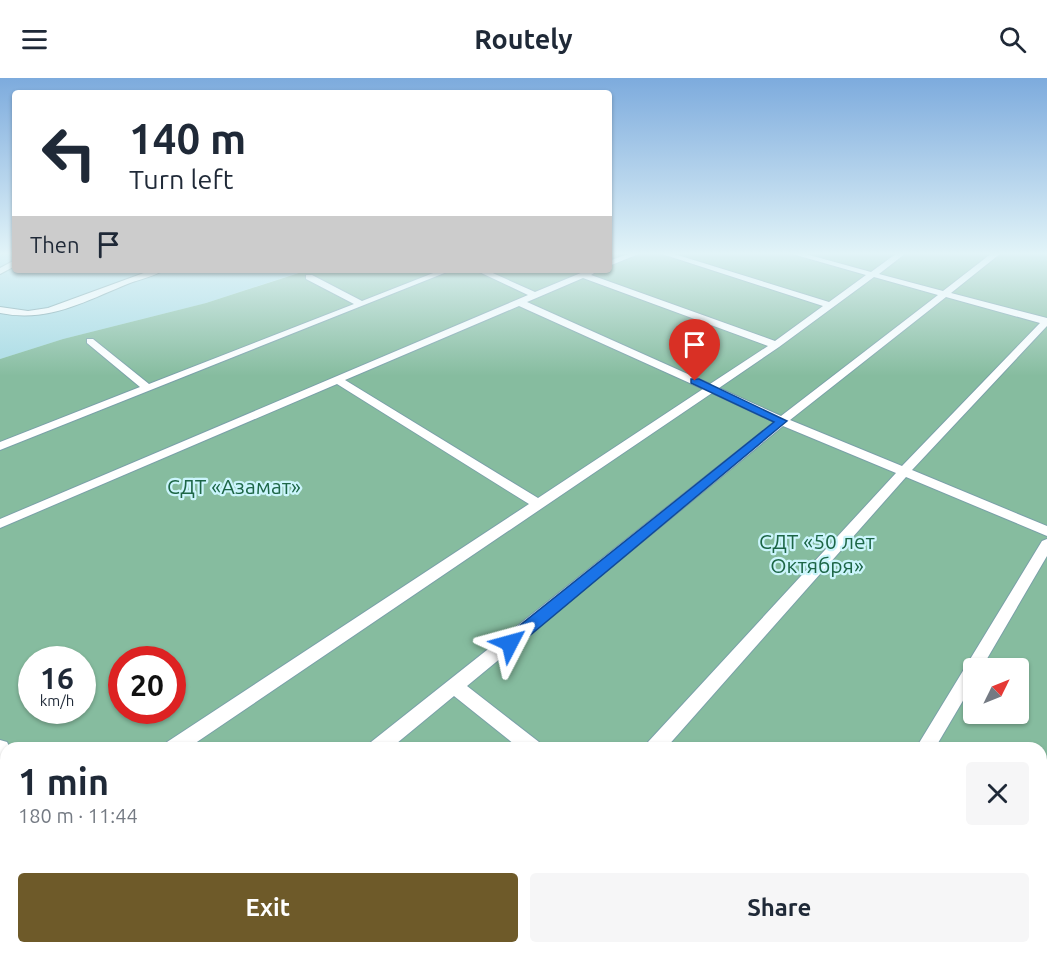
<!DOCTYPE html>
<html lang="en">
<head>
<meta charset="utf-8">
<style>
  :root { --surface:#fff; --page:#f6f6f7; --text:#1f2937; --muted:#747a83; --accent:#6e5a29 }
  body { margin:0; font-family:Ubuntu,sans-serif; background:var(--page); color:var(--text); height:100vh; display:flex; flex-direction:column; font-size:22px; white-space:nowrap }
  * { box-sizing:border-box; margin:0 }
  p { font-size:20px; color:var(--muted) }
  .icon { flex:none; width:33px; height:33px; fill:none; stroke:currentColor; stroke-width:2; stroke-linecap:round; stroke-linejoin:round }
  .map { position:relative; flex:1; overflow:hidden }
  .side { position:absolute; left:0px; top:664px; width:1047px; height:212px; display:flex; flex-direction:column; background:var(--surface); border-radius:18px 18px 0 0; box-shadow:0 2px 4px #0004 }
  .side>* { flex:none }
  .top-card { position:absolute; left:12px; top:12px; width:600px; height:183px; border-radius:6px; box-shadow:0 2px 4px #0004; background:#fff; color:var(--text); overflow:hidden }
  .needle { width:39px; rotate:47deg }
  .buttons { position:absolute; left:963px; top:580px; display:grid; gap:12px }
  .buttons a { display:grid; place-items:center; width:66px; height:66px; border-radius:6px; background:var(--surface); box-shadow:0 2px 4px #0004; font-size:30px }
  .speed { position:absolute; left:18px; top:568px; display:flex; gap:12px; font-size:30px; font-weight:700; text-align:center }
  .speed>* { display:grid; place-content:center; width:78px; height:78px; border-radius:50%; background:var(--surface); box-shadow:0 2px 4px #0004; line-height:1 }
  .speed small { font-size:15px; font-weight:400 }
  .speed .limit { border:9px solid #d22; background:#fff; color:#111 }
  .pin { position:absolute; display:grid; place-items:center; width:51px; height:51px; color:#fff; margin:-62px -26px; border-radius:50% 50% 50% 0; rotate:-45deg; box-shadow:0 0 6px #0007 }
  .pin .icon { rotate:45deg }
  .me { position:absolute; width:66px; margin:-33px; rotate:51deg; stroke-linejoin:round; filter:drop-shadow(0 0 4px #0008) }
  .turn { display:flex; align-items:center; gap:21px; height:126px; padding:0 18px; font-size:27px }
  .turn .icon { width:78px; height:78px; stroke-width:2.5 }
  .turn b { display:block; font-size:42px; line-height:51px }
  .then { display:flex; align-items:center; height:57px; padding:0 18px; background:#0003; gap:12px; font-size:22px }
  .round { display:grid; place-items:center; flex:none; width:63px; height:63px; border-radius:6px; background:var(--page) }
  .head { display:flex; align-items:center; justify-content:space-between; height:102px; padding:0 18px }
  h1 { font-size:36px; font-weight:700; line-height:45px }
  .primary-button { display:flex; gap:12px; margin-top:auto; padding:12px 18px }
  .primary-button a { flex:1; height:69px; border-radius:6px; background:var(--accent); color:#fff; font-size:24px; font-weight:700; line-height:69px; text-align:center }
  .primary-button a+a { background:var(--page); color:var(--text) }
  header { display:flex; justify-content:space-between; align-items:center; height:78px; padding:0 18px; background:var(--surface); font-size:27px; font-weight:700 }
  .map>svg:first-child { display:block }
</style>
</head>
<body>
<header><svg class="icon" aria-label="menu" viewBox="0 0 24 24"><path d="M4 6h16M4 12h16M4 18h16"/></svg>Routely<svg class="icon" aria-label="search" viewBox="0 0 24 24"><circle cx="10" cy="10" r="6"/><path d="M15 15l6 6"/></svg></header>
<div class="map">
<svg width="1047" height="875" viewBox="0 0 1047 875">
  <rect width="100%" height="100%" fill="#bee7ef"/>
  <!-- built -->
  <path fill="#a9dbe4" d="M0 175H15V192L303 193 206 225 63 261 0 281Z"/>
  <!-- green -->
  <path fill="#86bc9f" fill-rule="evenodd" d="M609 175H1047V875H0V281L63 261 206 225 302 194 300 192H609ZM32 582H82V633H32ZM122 582H172V633H122ZM974 591H1018V636H974ZM6 670H1041V870H6Z"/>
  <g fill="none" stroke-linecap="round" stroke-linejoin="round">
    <defs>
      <path id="lane" d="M630 175H641L609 188V183Z
        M659 175H671L829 224 866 197 789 175H802L871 194 897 175H906L879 196 943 213 992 175H1001L951 215 1047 240V248L912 392 1047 448V458L906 399 666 670H646L648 664 896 395 783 348 467 608 539 664 541 670H519L454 618 391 670H369L371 664 774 344 712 315 188 670H165L167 664 529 426 337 306 0 450V441L528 217 475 192H486L535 214 588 192H599L591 197 775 263 823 228ZM874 199 938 217 781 338 719 310 779 269ZM583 200 768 268 710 306 527 224ZM946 219 1040 245 902 388 790 342ZM519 228 703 311 538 420 345 302Z
        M15 182V188L0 196V190Z
        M152 192H164C155 198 141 201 130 205 85 223 49 245 0 235V229L28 233 48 230Z
        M441 192H452L0 372V364L140 309 87 265V261H93L149 306 354 226 306 201V197H312L362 223Z
        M1047 461V478L981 591H974V604L935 670H916L1042 463Z
        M0 662 7 664 10 670H6V689L0 687Z
        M6 771V794L0 797V774Z
        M113 870H140L138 875H110Z
        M457 870H482L480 875H454Z
        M769 870H818L816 875H771Z"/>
    </defs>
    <!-- lane casing -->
    <use href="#lane" stroke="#7aa1a8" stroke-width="2"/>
    <!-- lane -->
    <use href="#lane" fill="#fff" fill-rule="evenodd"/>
  </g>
  <!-- sky -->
  <linearGradient id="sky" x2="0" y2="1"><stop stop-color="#7dabdd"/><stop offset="0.59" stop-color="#e2f4f8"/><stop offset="1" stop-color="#e2f4f8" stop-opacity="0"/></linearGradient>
  <rect width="1047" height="298" fill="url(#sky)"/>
  <!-- route -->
  <path fill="#1a73e8" stroke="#114b97" stroke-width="1.5" d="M691 301H699L787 343 516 569H504L502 565 504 560 774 344 691 305Z"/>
  <g text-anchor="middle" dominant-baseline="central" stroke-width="4.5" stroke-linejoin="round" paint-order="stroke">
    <!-- park labels -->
    <g font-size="21" fill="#1d6646" stroke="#cbf5fc">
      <text x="234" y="408">СДТ «Азамат»</text>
      <text x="817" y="463">СДТ «50 лет<tspan x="817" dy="24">Октября»</tspan></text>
    </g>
  </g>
</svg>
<div class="buttons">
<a><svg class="needle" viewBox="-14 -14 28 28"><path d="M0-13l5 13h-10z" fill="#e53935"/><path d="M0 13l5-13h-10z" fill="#747a83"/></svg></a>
</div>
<div class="speed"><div>16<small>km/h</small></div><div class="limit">20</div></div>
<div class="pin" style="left:695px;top:303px;background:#d93025"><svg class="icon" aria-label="arrive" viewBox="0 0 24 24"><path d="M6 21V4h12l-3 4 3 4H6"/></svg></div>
<svg class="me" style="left:510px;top:565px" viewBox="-20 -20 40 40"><path d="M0-17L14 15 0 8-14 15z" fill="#1a73e8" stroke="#fff" stroke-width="4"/></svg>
<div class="top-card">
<div class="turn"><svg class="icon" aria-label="left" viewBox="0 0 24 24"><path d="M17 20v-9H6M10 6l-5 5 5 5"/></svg><div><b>140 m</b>Turn left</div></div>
<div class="then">Then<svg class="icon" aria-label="arrive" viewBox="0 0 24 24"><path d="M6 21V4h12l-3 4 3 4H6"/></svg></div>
</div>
<section class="side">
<div class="head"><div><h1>1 min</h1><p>180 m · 11:44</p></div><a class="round"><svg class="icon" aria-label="close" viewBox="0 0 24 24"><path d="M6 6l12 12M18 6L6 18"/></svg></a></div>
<div class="primary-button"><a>Exit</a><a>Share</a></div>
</section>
</div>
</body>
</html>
